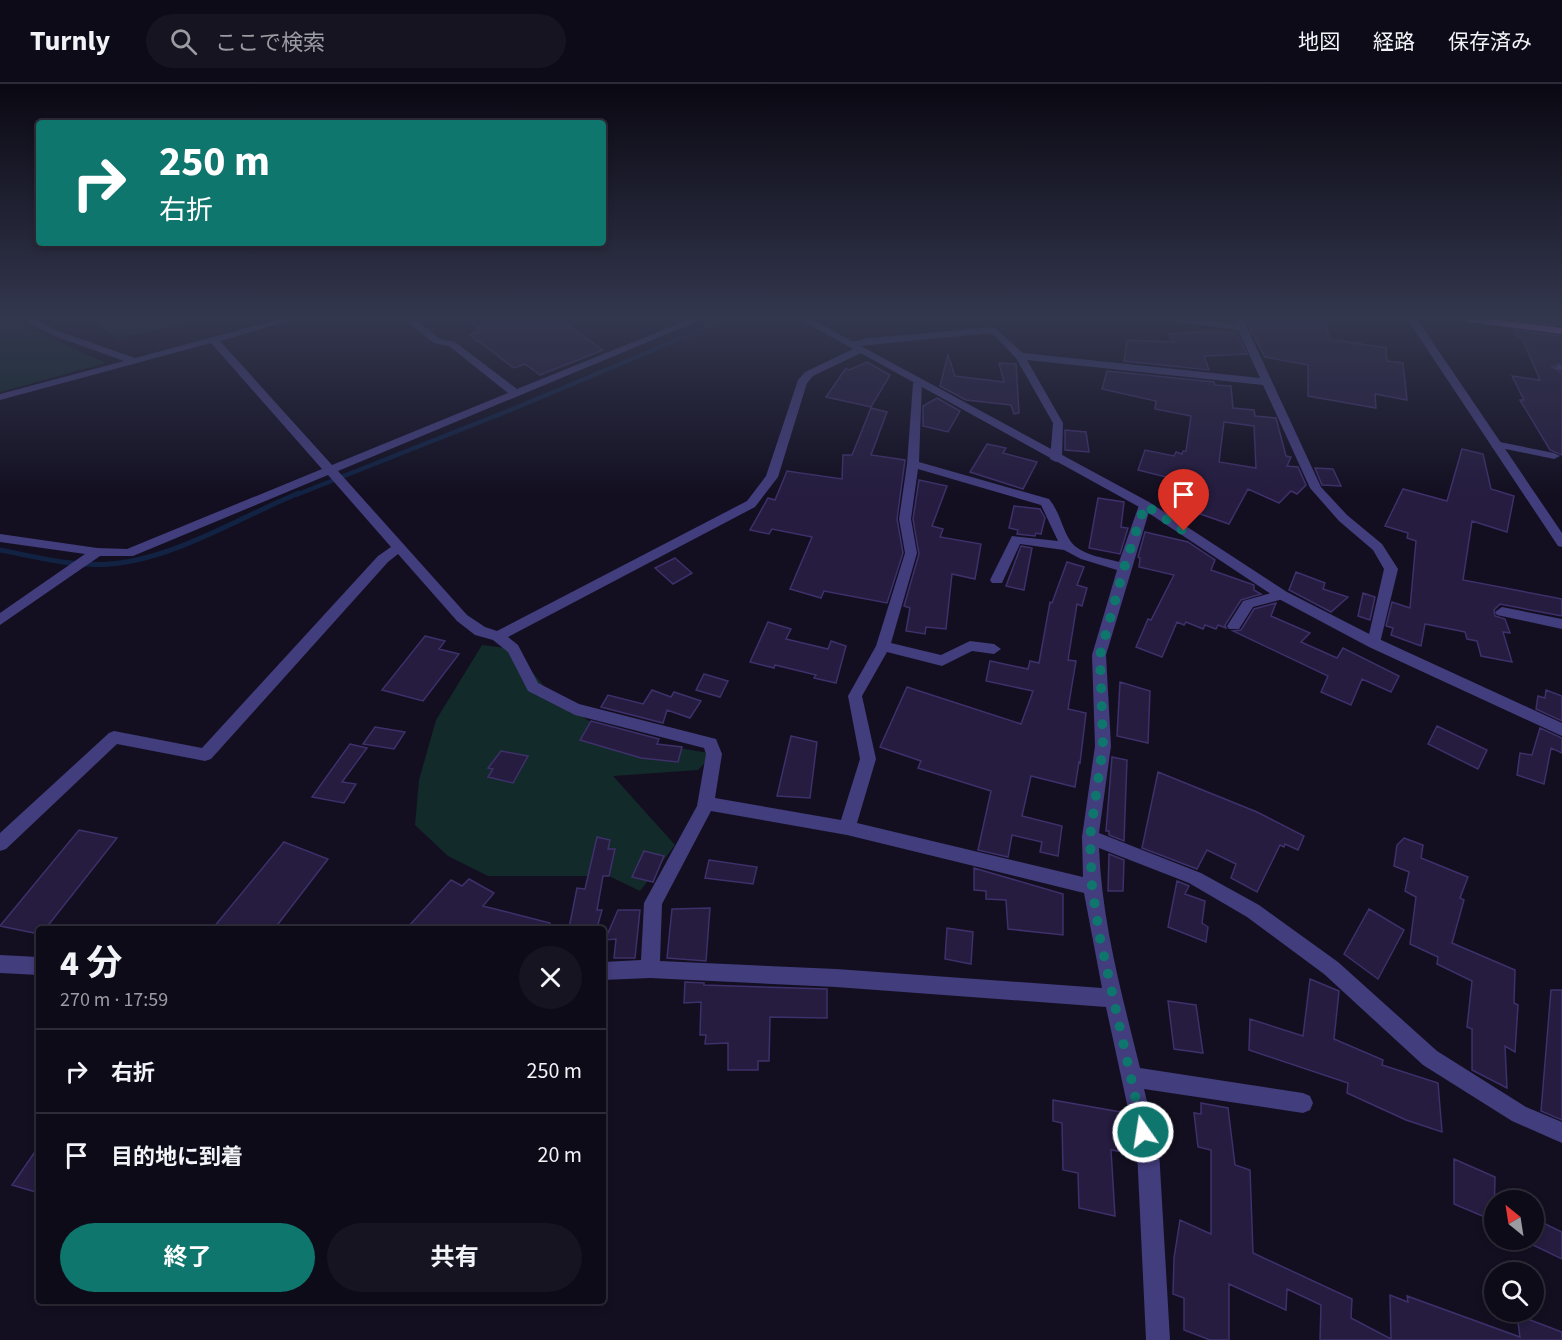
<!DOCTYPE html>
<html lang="ja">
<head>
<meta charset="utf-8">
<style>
  :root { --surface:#0e0b19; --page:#171422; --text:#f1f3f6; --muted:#9b9ba2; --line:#2e2b38; --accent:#0f766e }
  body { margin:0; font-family:"Source Sans 3","Noto Sans JP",sans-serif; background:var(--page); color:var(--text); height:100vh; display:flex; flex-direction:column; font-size:22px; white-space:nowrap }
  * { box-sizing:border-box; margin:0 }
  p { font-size:20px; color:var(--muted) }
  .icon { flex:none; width:33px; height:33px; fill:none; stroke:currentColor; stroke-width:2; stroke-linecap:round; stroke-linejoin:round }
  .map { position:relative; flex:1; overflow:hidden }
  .details { position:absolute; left:36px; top:842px; width:570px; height:378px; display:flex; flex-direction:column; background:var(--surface); border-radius:6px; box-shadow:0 3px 9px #0003,0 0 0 2px var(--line) }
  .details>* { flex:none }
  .top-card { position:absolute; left:36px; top:36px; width:570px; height:126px; border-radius:6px; box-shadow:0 3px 9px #0003,0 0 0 2px var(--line); background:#0f766e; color:#fff; overflow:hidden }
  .needle { width:39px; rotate:330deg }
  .controls { position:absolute; left:1484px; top:1106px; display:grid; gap:12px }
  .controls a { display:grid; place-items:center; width:60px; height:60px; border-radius:50%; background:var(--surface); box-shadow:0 3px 9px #0003,0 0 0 2px var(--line); font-size:30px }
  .pin { position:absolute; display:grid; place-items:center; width:51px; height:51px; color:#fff; margin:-62px -26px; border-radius:50% 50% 50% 0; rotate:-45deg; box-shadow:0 0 6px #0007 }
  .pin .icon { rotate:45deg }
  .me { position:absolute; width:66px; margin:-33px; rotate:347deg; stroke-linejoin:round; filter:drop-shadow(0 0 4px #0008) }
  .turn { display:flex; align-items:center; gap:21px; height:126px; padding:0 24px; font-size:27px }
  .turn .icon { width:78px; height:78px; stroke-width:2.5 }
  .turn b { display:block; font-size:42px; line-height:51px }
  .round { display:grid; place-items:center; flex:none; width:63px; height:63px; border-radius:32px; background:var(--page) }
  .overview { display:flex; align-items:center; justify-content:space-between; height:102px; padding:0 24px }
  h1 { font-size:36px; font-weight:700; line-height:45px }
  .action { display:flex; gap:12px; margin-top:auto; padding:12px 24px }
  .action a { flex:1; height:69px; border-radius:36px; background:var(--accent); color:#fff; font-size:24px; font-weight:700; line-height:69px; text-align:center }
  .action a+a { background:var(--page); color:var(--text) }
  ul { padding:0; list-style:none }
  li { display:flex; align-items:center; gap:18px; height:84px; padding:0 24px; border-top:2px solid var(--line) }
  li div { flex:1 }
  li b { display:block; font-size:22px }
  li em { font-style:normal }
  header { display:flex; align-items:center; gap:36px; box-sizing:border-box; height:84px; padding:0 30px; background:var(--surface); border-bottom:2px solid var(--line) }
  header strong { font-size:28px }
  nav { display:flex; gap:33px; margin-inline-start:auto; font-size:21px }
  .search { width:420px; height:54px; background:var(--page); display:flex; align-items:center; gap:15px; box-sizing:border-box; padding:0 21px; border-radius:33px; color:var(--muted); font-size:22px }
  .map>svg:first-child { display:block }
</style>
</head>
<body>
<header>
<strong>Turnly</strong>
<div class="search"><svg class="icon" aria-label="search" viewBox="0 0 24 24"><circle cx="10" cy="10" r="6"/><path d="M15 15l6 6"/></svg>ここで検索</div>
<nav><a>地図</a><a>経路</a><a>保存済み</a></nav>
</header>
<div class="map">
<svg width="1562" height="1256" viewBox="0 0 1562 1256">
  <rect width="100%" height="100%" fill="#130f21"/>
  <!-- green -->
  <path fill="#122a2a" d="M0 235H8L106 279 0 308Z
    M89 235H212L117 254Z
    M482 561 513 565 554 614 612 652 714 670 698 686 613 692 675 761 640 807 609 792H488L448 772 415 741 419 696 436 636Z"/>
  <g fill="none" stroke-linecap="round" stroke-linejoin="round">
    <!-- stream-far1 -->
    <path stroke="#112243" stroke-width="4.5" d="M296 411 513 325 727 235"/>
    <!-- stream -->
    <path stroke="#112243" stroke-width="5" d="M0 466C36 473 73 483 110 480 174 475 240 433 299 409"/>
  </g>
  <!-- building -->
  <path fill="#251c40" stroke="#3e306a" stroke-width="1.5" fill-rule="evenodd" d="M467 235H558L603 266 540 291 525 280 514 284 470 251 482 246Z
    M1245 235H1325L1329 255 1386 264 1387 277 1403 279 1407 316 1375 310 1376 324 1308 312V281L1265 273Z
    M1507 235H1562V242Z
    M1514 246 1562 252V279L1552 283 1562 289V371L1550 366 1520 316H1524L1512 292 1540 296 1522 254 1518 253Z
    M1209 247 1236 248 1247 270 1204 272 1209 286 1124 277 1127 256 1174 258 1169 250Z
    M948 271 955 292 1004 298 999 279 1016 280 1019 329 1014 330 1011 321 966 316 940 302Z
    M867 278 890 291 871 323 826 313 846 284 849 286Z
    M1107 287 1214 298 1215 301 1231 302 1233 324 1254 326 1255 332 1276 334 1286 372 1291 373 1287 382 1298 383 1306 401 1297 410 1291 407 1279 419 1248 405 1229 440 1160 416 1190 399 1138 386 1145 366 1174 372 1176 368 1182 370 1183 367H1186L1191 332 1155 325 1156 317 1102 305ZM1224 338 1254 342 1256 384 1219 378Z
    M937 314 960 327 948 348 923 342V322Z
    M871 324 887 328 871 371 905 376 897 435 903 469 887 519 824 507 821 514 790 505 812 453 772 445 769 450 750 446 768 414 775 416 787 387 842 395 843 371H852Z
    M1065 346 1086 348 1089 368 1065 366Z
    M987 360 1006 364 1003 369 1037 378 1023 405 970 388Z
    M1462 365 1483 370 1491 405 1514 412 1507 448 1472 437 1463 496 1562 515V532L1500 520 1494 526 1495 532 1505 535 1510 549 1503 548 1512 578 1481 572 1477 557 1467 555 1465 548 1425 540 1421 562 1391 551 1393 544 1386 542 1392 518 1410 524 1416 457 1407 454 1408 449 1385 442 1403 405 1447 417Z
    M1315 384 1333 385 1341 402 1322 401Z
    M919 396 947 402 932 442 943 445 940 453 981 460 975 495 952 490 946 545 926 543 925 550 906 547 910 524 904 522 919 470 913 435Z
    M1098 414 1124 418 1121 443 1128 444 1120 470 1089 464Z
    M1014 422 1040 425 1045 434 1041 450 1036 449 1035 452 1017 450 1018 446 1009 444Z
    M1145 448 1188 458 1215 476 1211 486 1254 501V506L1261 510 1241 516 1225 541 1226 544 1218 541 1216 545 1205 541 1203 545 1186 538 1184 541 1177 538 1162 573 1136 563 1148 535 1151 536 1174 491 1139 483 1140 474 1138 473Z
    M1021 462 1032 464 1024 506 1006 502Z
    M675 474 692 489 673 500 655 484Z
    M1067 478 1084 483 1077 501 1087 504 1082 522 1077 520 1068 576 1076 577 1068 625 1086 629 1080 679 1079 678 1075 703 1031 692 1022 732 1062 742 1058 772 1040 768 1042 758 1012 751 1008 773 978 766 991 707 918 684 921 677 880 663 907 603 1021 640 1033 607 986 597 990 577 1028 585 1030 577 1039 579 1050 518 1052 519Z
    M1296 488 1325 499 1323 505 1348 513 1331 528 1289 506Z
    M1363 509 1375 513 1370 536 1358 532Z
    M1276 519 1271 532 1310 549 1301 558 1337 574 1343 564 1399 592 1391 608 1362 595 1351 621 1321 608 1328 592 1233 547 1241 546 1254 525Z
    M768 538 791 545 786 555 828 565 831 557 846 562 836 599 814 594 816 591 775 581 774 584 750 578Z
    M425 552 445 557 439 565 459 570 423 617 382 606Z
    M704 590 728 597 720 613 696 606Z
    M1120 598 1150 607 1148 659 1117 652Z
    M652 606 671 613 674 608 701 617 690 634 667 626 663 639 601 623 608 611 643 620Z
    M1546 606 1562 612V637L1536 625 1538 612 1545 614Z
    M591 637 659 655 657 660 682 663 678 678 641 674 580 656Z
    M1437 642 1487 666 1478 685 1428 660Z
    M375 643 405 648 394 665 363 660Z
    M1540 644 1562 654V669L1551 664 1544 700 1517 691 1520 669 1532 671Z
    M791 652 817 658 810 714 777 712Z
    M350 660 367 664 342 698 356 700 344 719 312 713Z
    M501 667 528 672 513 699 488 693 493 685 488 684Z
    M1112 673 1127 676 1124 757 1109 751V747H1106Z
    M1158 688 1257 728 1304 752 1298 766 1285 760 1284 763 1280 761 1257 808 1231 794 1236 780 1207 766 1197 785 1142 764Z
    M79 746 117 754 46 844H39V850L0 842Z
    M597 753 610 756 608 765H615L609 792H603L597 826H602L597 844H569L577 804 585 805Z
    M1404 754 1423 761 1421 774 1468 793 1460 814 1464 816 1452 859 1515 886 1514 919 1518 921 1515 968 1505 962 1507 1004 1472 986V945L1467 943 1472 897 1437 880 1438 873 1410 860 1416 813 1405 807 1409 788 1394 782 1397 761Z
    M284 758 328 775 275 844H213Z
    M644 767 664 772 653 798 632 793Z
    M1109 770 1124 776 1123 807H1108Z
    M709 776 757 783 753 800 705 794Z
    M974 784 1063 810V851L1008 845 1006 816 986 815V807L974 806Z
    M469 795 494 809 483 822 550 839 549 844H407L451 796 462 802Z
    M1177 797 1189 802 1185 810 1205 817 1202 839 1208 843 1206 858 1168 843Z
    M710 824 706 877 667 874 672 825Z
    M1369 825 1404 846 1378 895 1344 870Z
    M618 826H640L635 874H614L616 855 605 856Z
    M947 844 973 848 971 880 945 875Z
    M1310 895 1339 907 1334 955 1383 976 1382 981 1438 999 1442 1048 1406 1036 1347 1009 1348 999 1249 966 1250 935 1303 952Z
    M685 898 704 899V901L827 905V934L770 933 769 977H758V986H728V959L705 960 706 951H700L701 918 684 919Z
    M1551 906H1562V1036L1541 1027Z
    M1168 917 1196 921 1203 969 1174 965Z
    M1053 1016 1126 1029 1129 1069 1111 1066 1115 1132 1079 1124 1078 1089 1063 1086 1062 1039 1053 1037Z
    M1201 1019 1228 1024 1235 1081 1250 1086 1253 1169 1352 1215 1351 1234 1391 1255 1390 1211 1408 1218 1407 1212 1520 1253 1517 1231 1562 1248V1256H1320L1321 1221 1287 1205 1286 1226 1229 1200V1256H1210L1184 1246V1214L1173 1210 1174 1174 1180 1136 1211 1150V1066L1198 1063 1194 1029 1201 1030Z
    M39 1062V1109L12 1101Z
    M1454 1075 1495 1093 1494 1137 1454 1120Z
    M1533 1134 1562 1148V1175L1533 1161Z"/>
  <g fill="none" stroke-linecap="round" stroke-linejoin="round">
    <!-- minor -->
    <path fill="#423d7c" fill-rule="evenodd" d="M22 235H34L58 247 135 274 280 235H295L220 257 332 381 508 309 449 262 434 259 404 235H415L440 255 455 258 517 305 690 235H703L338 387 467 531 485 543 497 547 747 417 766 392 798 296 805 288 855 264H863V268L813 292 807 299 778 393 755 423 508 553 518 561 538 599 579 620 716 655 722 670 715 714 841 736 860 675 848 612 876 562 905 469 899 435 907 380 913 299 922 297 919 378 1049 415C1060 428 1062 445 1071 458 1081 471 1105 474 1119 478L1139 421 1145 417 1151 421 1106 571 1111 662 1099 749 1201 789 1259 821 1338 878 1437 967 1526 1023 1562 1038V1059L1512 1037 1423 981 1324 890 1247 833 1189 799 1099 764C1102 839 1122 911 1140 984L1303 1009 1310 1012 1313 1019 1310 1026 1303 1029 1144 1005 1159 1066 1170 1256H1146L1137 1066 1106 923 836 903 650 894 603 896V878L641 876 644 819 697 722 706 670 704 664 575 631 528 607 508 568 493 556 475 551 457 537 398 470 388 478 211 675 205 677 117 660 6 765 0 767V749L109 649 114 647 202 664 378 472 391 463 328 391 133 472H100L0 541V529L85 470 0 458V450L97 464 127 465 322 385 211 259 0 316V310L124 277 52 251ZM918 385 1041 421 1058 457 1012 452 990 496 992 499H1002L1020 460 1064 466 1081 475 1117 486 1092 571 1095 662 1082 753 1083 793 857 739 876 675 862 612 887 568 942 582 972 567 994 570 1001 565 994 560 970 557 941 571 891 559 917 469 911 435ZM711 727 847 751 1084 809 1102 904 836 885 660 877 662 820Z
      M1172 235H1197L1236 240 1233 235H1243L1321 403 1347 431 1382 460 1398 485 1379 563 1374 564 1367 559 1384 485 1373 466 1339 437 1310 404 1263 301 1027 276 1063 339 1062 375 1056 378 1050 375 1053 339 1016 274 992 249 849 263 844 260 868 254 994 243 1023 269 1260 294 1238 246 1177 238Z
      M1559 281H1562V287L1554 284Z
      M1495 357 1554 369 1560 372 1554 375 1491 362V358Z
      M1282 506 1289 511 1287 514 1253 523 1239 545H1229L1227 542 1243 517Z
      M1502 523 1562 535V545L1497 531 1495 528Z
      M0 871 39 873V891L0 889Z"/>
    <!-- tertiary -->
    <path fill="#423d7c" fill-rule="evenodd" d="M799 235H811L1149 418 1287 508 1379 555 1562 639V652L1369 563 1277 514 1141 424Z
      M1407 235H1417L1562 449V463L1558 462Z"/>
    <!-- primary -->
    <path fill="#c361f3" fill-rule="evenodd" d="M1464 235H1490L1562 244V250L1469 238Z"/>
  </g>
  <!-- sky -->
  <linearGradient id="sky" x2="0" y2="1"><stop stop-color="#0a0812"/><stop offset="0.57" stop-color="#33374e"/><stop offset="1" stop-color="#33374e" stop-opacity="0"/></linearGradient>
  <rect width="1562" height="411" fill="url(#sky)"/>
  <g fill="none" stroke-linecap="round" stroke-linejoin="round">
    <!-- route -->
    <path stroke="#0f766e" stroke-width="10" stroke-dasharray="0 18" d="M1143 1048 1100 854 1092 803 1090 753 1103 662 1100 571 1124 484 1145 421 1184 447"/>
  </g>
</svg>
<div class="controls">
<a><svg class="needle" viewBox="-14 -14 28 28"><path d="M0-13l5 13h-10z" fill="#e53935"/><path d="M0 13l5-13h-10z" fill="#9b9ba2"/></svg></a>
<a><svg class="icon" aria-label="search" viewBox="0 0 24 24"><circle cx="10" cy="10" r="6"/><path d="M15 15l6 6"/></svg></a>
</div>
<div class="pin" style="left:1184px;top:447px;background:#d93025"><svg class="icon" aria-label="arrive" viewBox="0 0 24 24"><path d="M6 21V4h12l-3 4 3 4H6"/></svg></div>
<svg class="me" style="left:1143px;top:1048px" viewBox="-20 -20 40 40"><circle r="17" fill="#0f766e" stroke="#fff" stroke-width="3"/><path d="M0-11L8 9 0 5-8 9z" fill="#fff"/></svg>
<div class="top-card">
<div class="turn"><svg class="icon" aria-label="right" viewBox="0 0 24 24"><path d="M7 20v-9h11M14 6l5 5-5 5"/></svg><div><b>250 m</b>右折</div></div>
</div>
<section class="details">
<div class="overview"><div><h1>4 分</h1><p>270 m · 17:59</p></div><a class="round"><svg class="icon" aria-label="close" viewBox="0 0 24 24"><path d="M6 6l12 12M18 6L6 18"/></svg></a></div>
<ul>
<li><svg class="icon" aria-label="right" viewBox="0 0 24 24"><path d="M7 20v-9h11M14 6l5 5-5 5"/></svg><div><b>右折</b></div><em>250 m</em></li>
<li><svg class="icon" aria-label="arrive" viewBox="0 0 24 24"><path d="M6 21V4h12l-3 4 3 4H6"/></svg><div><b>目的地に到着</b></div><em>20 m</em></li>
</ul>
<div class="action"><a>終了</a><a>共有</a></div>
</section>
</div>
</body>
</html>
